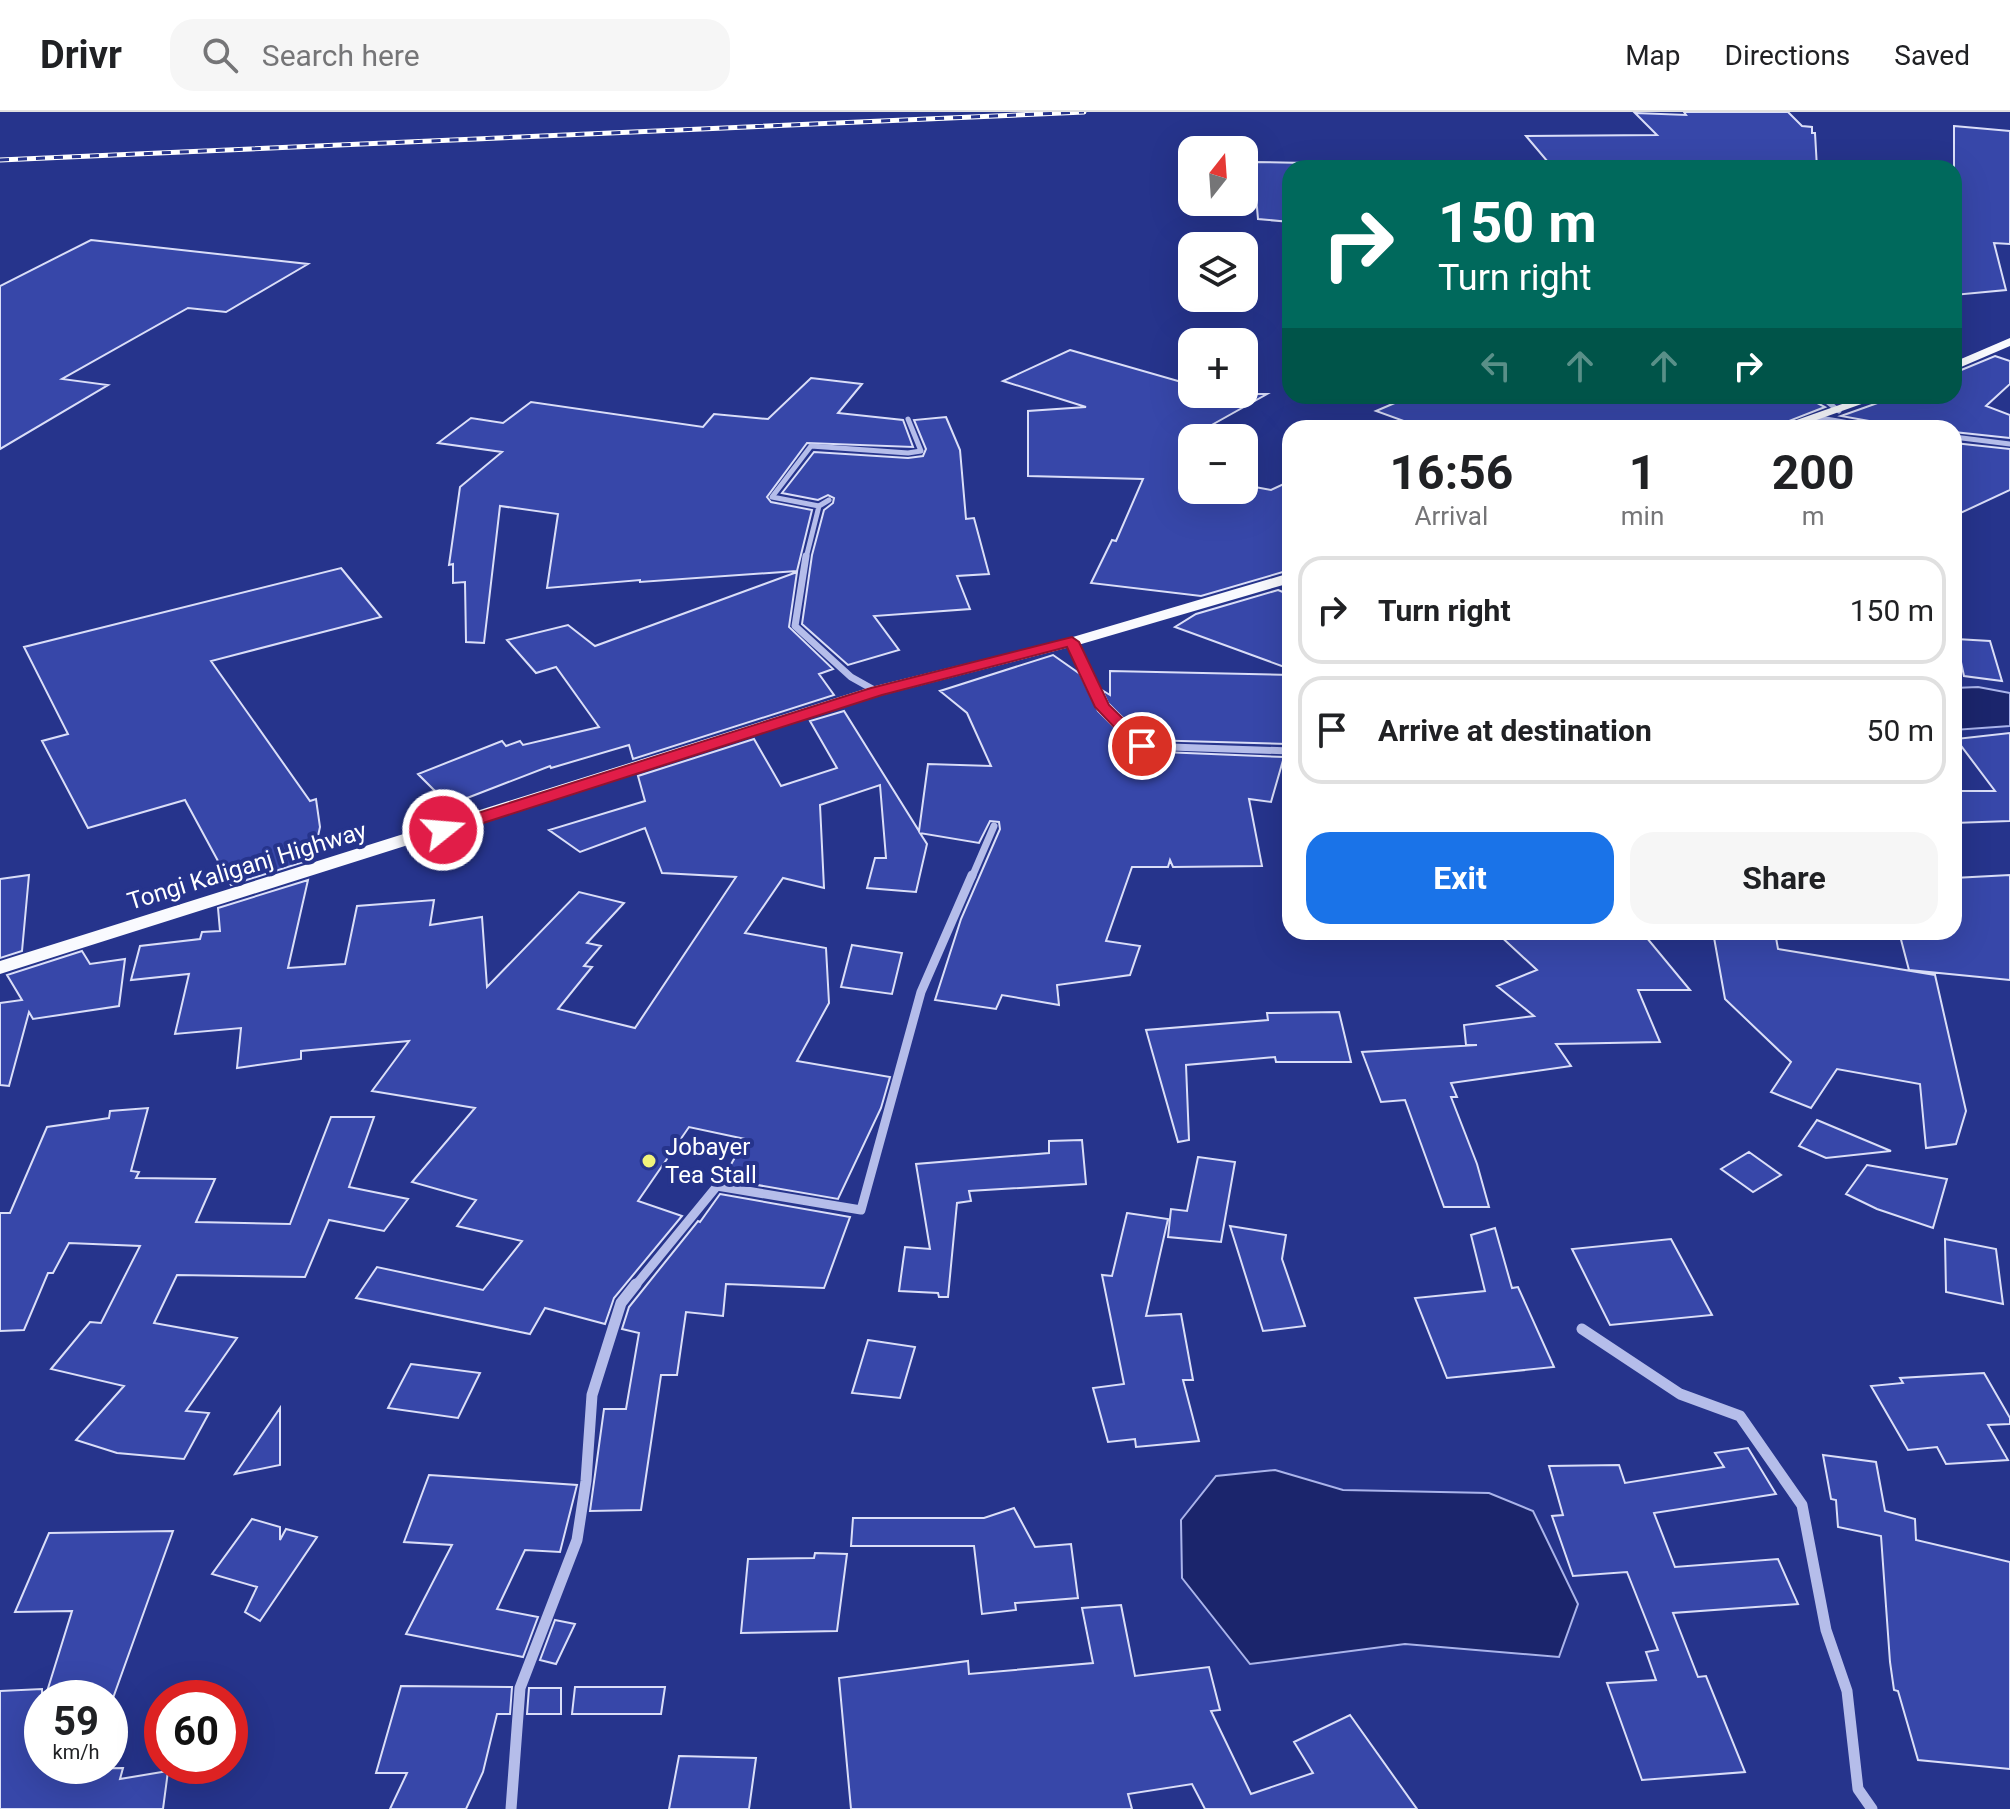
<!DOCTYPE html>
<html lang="en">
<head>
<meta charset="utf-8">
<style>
  :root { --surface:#fff; --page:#f6f6f6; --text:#202124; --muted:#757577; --line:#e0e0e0; --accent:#1a73e8 }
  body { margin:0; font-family:Roboto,sans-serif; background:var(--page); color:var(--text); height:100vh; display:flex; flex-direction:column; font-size:30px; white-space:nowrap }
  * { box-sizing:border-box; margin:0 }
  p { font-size:26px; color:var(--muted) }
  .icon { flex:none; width:44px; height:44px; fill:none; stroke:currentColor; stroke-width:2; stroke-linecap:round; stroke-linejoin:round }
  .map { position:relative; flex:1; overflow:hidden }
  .side { position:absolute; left:1282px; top:308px; width:680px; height:520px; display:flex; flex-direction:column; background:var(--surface); border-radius:24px; box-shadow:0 8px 32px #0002 }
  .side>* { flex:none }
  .top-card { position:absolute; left:1282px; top:48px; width:680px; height:244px; border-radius:24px; box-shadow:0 8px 32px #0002; background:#00695c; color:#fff; overflow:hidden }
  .needle { width:52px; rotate:17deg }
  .tools { position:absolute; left:1178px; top:24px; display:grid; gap:16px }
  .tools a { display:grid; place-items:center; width:80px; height:80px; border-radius:16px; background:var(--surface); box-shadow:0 8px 32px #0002; font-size:40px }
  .speed { position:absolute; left:24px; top:1568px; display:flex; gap:16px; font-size:40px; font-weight:700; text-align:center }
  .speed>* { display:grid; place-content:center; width:104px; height:104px; border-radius:50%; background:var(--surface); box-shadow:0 8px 32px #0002; line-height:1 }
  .speed small { font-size:20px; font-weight:400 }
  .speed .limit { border:12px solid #d22; background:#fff; color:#111 }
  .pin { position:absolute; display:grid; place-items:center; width:68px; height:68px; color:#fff; margin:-34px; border:4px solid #fff; border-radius:50%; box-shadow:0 2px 8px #0007 }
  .me { position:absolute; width:88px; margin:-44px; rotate:73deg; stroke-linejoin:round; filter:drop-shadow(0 0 6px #0008) }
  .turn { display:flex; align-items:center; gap:28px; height:168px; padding:0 24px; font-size:36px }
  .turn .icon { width:104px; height:104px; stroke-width:2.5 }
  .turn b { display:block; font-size:56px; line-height:68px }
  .lanes { display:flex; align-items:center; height:76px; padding:0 24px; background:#0003; justify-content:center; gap:40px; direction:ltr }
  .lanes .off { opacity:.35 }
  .eta { display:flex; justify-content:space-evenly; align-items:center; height:136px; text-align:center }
  .eta b { font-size:48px; font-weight:700; line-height:56px }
  .action { display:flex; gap:16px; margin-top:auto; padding:16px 24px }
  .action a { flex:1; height:92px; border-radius:24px; background:var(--accent); color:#fff; font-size:32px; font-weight:700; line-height:92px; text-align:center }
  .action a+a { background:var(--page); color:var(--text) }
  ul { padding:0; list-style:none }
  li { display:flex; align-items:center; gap:24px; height:108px; margin:0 16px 12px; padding:0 8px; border:4px solid var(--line); border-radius:24px }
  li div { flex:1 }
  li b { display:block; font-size:30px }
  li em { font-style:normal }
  header { display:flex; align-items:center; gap:48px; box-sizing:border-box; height:112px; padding:0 40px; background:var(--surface); border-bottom:2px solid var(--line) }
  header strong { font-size:38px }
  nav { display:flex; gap:44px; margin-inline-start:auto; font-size:28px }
  .search { width:560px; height:72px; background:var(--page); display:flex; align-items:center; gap:20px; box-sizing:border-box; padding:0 28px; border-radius:24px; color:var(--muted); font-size:30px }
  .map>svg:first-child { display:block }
</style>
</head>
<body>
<header>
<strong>Drivr</strong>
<div class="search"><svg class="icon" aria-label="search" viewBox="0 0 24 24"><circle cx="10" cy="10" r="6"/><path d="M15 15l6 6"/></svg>Search here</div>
<nav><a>Map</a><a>Directions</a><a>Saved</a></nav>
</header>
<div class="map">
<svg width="2010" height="1697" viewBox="0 0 2010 1697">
  <rect width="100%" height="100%" fill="#26348c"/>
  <!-- water -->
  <path fill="#1b256c" stroke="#aab4eb" stroke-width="2" d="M1978 575 2010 581V614L1954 618V576Z
    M1275 1358 1343 1378 1489 1381 1533 1399 1578 1492 1559 1545 1405 1532 1250 1552 1182 1466 1181 1408 1216 1364Z"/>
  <!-- building -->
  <path fill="#3747a9" stroke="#dadef8" stroke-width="2" d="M1684 0H1788L1802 14 1812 15V21H1815L1817 56H1717L1605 49 1606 56H1553L1526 24 1657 23 1635 1 1686 3Z
    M1954 14 2010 19V132L1994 131 2006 178 1954 183Z
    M1253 50 1306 51 1302 56H1290V110L1258 107Z
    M91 128 308 152 226 200 188 196 62 267 108 273 0 337V174Z
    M1070 238 1192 273V282H1267L1192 324V378H1244V373L1271 378 1290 369V433L1283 460 1201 484 1091 471 1112 428 1116 429 1143 367 1028 364V299L1086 295 1003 269Z
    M1995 244 2010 249V272L1986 294 2010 303V326L1954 320V316H1884L1880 311 1841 304 1897 284H1954V261Z
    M811 266 862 272 838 301 903 308 913 335 807 331 767 385 771 390 812 398 797 459 640 470V468L547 476 558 402 500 394 484 531 466 530 465 470 453 471V452L449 453 460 375 502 340 438 331 471 306 503 311 531 290 703 315 714 302 768 307Z
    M1411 284H1804L1825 295 1771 316H1423L1376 299Z
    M946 305 960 338 966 407 974 406 989 462 957 464 970 497 874 504 899 538 848 553 802 512 812 443 824 398 833 391 834 386 828 383 818 388 782 381 814 340 908 346 923 344 926 337 914 308Z
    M1954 331 2010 337V378L1954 404Z
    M341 456 381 505 211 549 310 689 316 687 320 715 313 747 231 773 185 688 88 716 42 629 68 622 24 535Z
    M797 460 789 515 833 557 819 562 834 583 633 647 629 633 551 656 550 654 449 693 418 662 502 629 506 634 520 629 523 633 599 615 556 555 536 561 507 528 568 513 595 534Z
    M1278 478 1290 483V557L1175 515 1196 502Z
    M1956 527 1990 529 2002 569 1964 564Z
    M1053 543 1080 562 1098 599 1138 639 1284 645 1271 690 1249 687 1262 754 1173 755 1170 748 1168 755H1132L1106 829 1140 834 1130 863 1057 873 1059 893 1002 883 996 897 935 888 961 807 1000 717 999 710 990 709 979 731 920 721 927 732 916 780 867 776 875 746H886L880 673 820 693 824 776 783 766 745 821 826 836 829 891 797 949 890 965 881 996 838 1087 723 1067 745 1027 689 1015 638 1089 682 1104 614 1186 605 1212 545 1196 530 1222 356 1186 377 1155 483 1178 522 1129 457 1114 476 1088 412 1070 475 996 372 979 409 929 301 939V947L237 956 241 916 175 922 189 862 131 868 140 834 200 827 202 820 220 819 218 796 308 768 288 856 345 852 357 794 434 788 430 813 482 805 487 875 579 780 624 791 587 831 601 834 584 854 592 855 558 897 635 916 736 765 662 761 645 716 580 740 549 718 645 689 638 664 754 627 781 674 837 656 810 609 844 599 919 719 928 652 991 654 967 601 940 579Z
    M1110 559 1290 563 1288 632 1145 628 1108 591 1102 578 1110 583Z
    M2010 621V709L1954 711V679H1995L1956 627Z
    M29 763 22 839 0 846V767Z
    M2010 763V868L1909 858 1899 820H1954V766Z
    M1496 820H1642L1690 878H1638L1660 930 1556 932 1571 954 1451 971 1457 985H1451L1477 1052 1489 1095H1444L1405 988 1381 990 1362 940 1477 933H1466L1464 913 1534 904 1497 874 1537 858Z
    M1713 820H1775L1778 837 1935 863 1966 999 1956 1032 1926 1036 1920 972 1837 957 1811 996 1771 980 1791 950 1725 887Z
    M852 833 902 841 892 882 841 875Z
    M82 839 90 852 125 847 119 894 33 907 29 900 9 974 0 973V891L22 888 7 863Z
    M1339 900 1351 950H1276L1275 945 1186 953 1189 1028 1178 1030 1146 918 1268 908 1267 901Z
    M148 996 131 1059 139 1060 136 1066 215 1067 196 1110 290 1112 331 1005H374L349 1075 408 1087 384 1119 329 1108 305 1165 177 1163 154 1211 237 1226 186 1299 209 1301 184 1347 117 1341 76 1328 124 1274 51 1257 90 1210 101 1211 140 1134 69 1131 53 1161H48L24 1218 0 1219V1101H10L47 1015 109 1006 110 999Z
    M1817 1008 1891 1039 1826 1046 1799 1034Z
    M1082 1028 1086 1072 969 1079 971 1089 957 1091 948 1185H939L938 1181 899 1179 905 1135 930 1137 916 1052 1049 1041V1029Z
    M1749 1040 1781 1063 1753 1080 1721 1057Z
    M1198 1045 1235 1050 1221 1130 1168 1125 1171 1097 1187 1099Z
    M1867 1053 1947 1067 1933 1116 1877 1097 1846 1082Z
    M720 1082 850 1105 824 1176 726 1172 723 1204 686 1200 677 1263H661L641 1398 590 1399 604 1297H626L639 1221 622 1217 629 1195 698 1109 700 1110Z
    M1127 1101 1168 1107 1146 1204 1181 1202 1193 1268H1183L1199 1329 1136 1335 1135 1327 1108 1330 1093 1276 1124 1272 1102 1163 1112 1164Z
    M1230 1114 1286 1123 1282 1147 1305 1214 1263 1219Z
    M1495 1116 1512 1176 1518 1175 1554 1255 1447 1266 1415 1186 1485 1179 1471 1123Z
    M1671 1127 1712 1203 1610 1213 1572 1137Z
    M1945 1127 1996 1137 2003 1192 1946 1180Z
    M868 1228 915 1235 900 1286 852 1281Z
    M411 1252 480 1261 458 1306 388 1296Z
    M1984 1261 2010 1306V1312L1988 1313 2008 1348 1946 1352 1937 1335 1908 1338 1871 1274 1903 1271 1900 1266Z
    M280 1296V1353L235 1362Z
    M1748 1336 1776 1382 1654 1401 1675 1455 1778 1447 1798 1492 1673 1501 1698 1565 1706 1564 1745 1660 1642 1668 1607 1571 1656 1568 1646 1540 1658 1538 1627 1460 1573 1464 1552 1404 1563 1403 1549 1354 1619 1353 1625 1371 1724 1355 1715 1341Z
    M1823 1343 1876 1350 1885 1399 1915 1407 1916 1428 2010 1450V1657L1918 1648 1898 1579 1894 1578 1890 1550 1881 1424 1838 1415 1836 1388 1831 1387Z
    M429 1363 577 1373 560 1440 525 1438 497 1497 538 1505 523 1545 406 1522 452 1433 404 1430Z
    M1014 1396 1035 1435 1071 1432 1078 1486 1015 1491 1016 1498 982 1502 974 1434H851L853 1406H984Z
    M252 1407 280 1415V1428L286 1417 317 1425 260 1509 245 1500 257 1475 212 1462Z
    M173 1419 113 1586H45L72 1499 15 1500 49 1421Z
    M815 1441 847 1442 837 1519 741 1521 748 1447 814 1446Z
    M1121 1493 1135 1564 1209 1555 1220 1598 1211 1599 1251 1682 1313 1661 1294 1630 1350 1603 1417 1697H1205L1192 1672 1128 1682 1132 1697H851L839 1566 968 1549 969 1562 1093 1551 1082 1496Z
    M555 1508 575 1512 556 1552 540 1548Z
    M401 1574 512 1575 510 1602H497L483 1660 466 1697H390L407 1661H376Z
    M575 1575H665L661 1602H572Z
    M529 1576H561V1602H527Z
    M42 1577V1657L123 1656 120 1667 168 1659 163 1697H0V1579Z
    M679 1644 756 1646 749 1697H669Z"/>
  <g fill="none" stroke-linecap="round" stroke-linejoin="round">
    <!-- street-far3 -->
    <path stroke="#b5bdea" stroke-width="5" d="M1820 284 1839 299
      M1814 305 1879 316
      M1954 325 2010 332
      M819 394 772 385 811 334 908 341 921 339 908 307
      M806 446 819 394 829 388"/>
    <!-- street-far2 -->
    <path stroke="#b5bdea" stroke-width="7" d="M806 444 795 514 851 565 876 579
      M1072 530 1103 595 1142 634 1290 639
      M972 765 994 714"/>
    <!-- street-far1 -->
    <path stroke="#b5bdea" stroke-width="9" d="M635 1174 717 1074 861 1098 921 880 972 763"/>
    <!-- street -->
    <path stroke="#b5bdea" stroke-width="11" d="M1582 1217 1680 1282 1740 1304 1802 1393 1826 1518 1847 1579 1858 1677 1872 1697
      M511 1697 520 1576 577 1428 586 1369 592 1283 621 1191 636 1172"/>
    <!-- primary -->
    <path fill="#f9fafe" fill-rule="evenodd" d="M2010 226V234L1954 258V250Z
      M1865 284H1884L1794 316H1774Z
      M1290 461V471L1078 533 883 583 0 862V849L871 575 1066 527Z"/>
    <defs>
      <path id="rail" d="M0 48 1084 0"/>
    </defs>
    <!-- rail casing -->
    <use href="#rail" stroke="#fff" stroke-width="5"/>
    <!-- rail -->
    <use href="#rail" stroke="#26348c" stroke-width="3" stroke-dasharray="9" stroke-linecap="butt"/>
  </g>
  <!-- route -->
  <path fill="#e11d48" stroke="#92132f" stroke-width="2" d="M1072 525 1079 530 1109 593 1148 631V638H1136L1095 595 1067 535 882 583 449 722H437L434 718 437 714 871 576Z"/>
  <!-- markers -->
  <circle fill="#f1f37b" stroke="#26348c" stroke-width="3" cx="649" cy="1049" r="8"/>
  <g text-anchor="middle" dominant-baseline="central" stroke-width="8" stroke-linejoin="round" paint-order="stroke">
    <!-- street labels -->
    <g font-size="24" fill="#fff" stroke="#26348c">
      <text transform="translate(247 754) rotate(-17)">Tongi Kaliganj Highway</text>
    </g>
    <!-- poi labels -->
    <g font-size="24" fill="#fff" stroke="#26348c" text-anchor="start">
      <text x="665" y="1035">Jobayer<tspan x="665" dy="28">Tea Stall</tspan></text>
    </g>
  </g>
</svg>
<div class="tools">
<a><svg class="needle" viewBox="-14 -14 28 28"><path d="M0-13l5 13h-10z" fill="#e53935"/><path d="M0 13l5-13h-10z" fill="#757577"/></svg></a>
<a><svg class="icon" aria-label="layers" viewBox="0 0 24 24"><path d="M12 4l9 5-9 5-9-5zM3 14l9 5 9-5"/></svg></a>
<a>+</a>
<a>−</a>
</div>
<div class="speed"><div>59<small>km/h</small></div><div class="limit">60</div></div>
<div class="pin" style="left:1142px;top:634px;background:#d93025"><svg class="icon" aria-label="arrive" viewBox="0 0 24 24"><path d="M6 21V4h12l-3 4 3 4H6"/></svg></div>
<svg class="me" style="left:443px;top:718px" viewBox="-20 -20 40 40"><circle r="17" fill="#e11d48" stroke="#fff" stroke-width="3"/><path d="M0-11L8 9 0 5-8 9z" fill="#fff"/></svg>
<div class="top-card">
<div class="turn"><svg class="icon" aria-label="right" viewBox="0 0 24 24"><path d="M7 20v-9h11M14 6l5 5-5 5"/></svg><div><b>150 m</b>Turn right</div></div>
<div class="lanes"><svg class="icon off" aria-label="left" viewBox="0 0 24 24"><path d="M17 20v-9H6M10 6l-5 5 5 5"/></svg><svg class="icon off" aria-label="ahead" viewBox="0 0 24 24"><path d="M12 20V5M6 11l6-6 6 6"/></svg><svg class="icon off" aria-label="ahead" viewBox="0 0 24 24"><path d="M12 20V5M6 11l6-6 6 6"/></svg><svg class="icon" aria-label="right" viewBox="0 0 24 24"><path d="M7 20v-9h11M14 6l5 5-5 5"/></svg></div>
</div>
<section class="side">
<div class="eta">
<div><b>16:56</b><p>Arrival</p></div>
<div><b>1</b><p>min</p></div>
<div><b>200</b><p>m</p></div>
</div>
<ul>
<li><svg class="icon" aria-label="right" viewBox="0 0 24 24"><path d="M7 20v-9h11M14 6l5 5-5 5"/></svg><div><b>Turn right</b></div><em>150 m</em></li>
<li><svg class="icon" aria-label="arrive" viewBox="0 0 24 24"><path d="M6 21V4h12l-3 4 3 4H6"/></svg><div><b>Arrive at destination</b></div><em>50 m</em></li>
</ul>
<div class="action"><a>Exit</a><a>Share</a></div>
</section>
</div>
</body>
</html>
